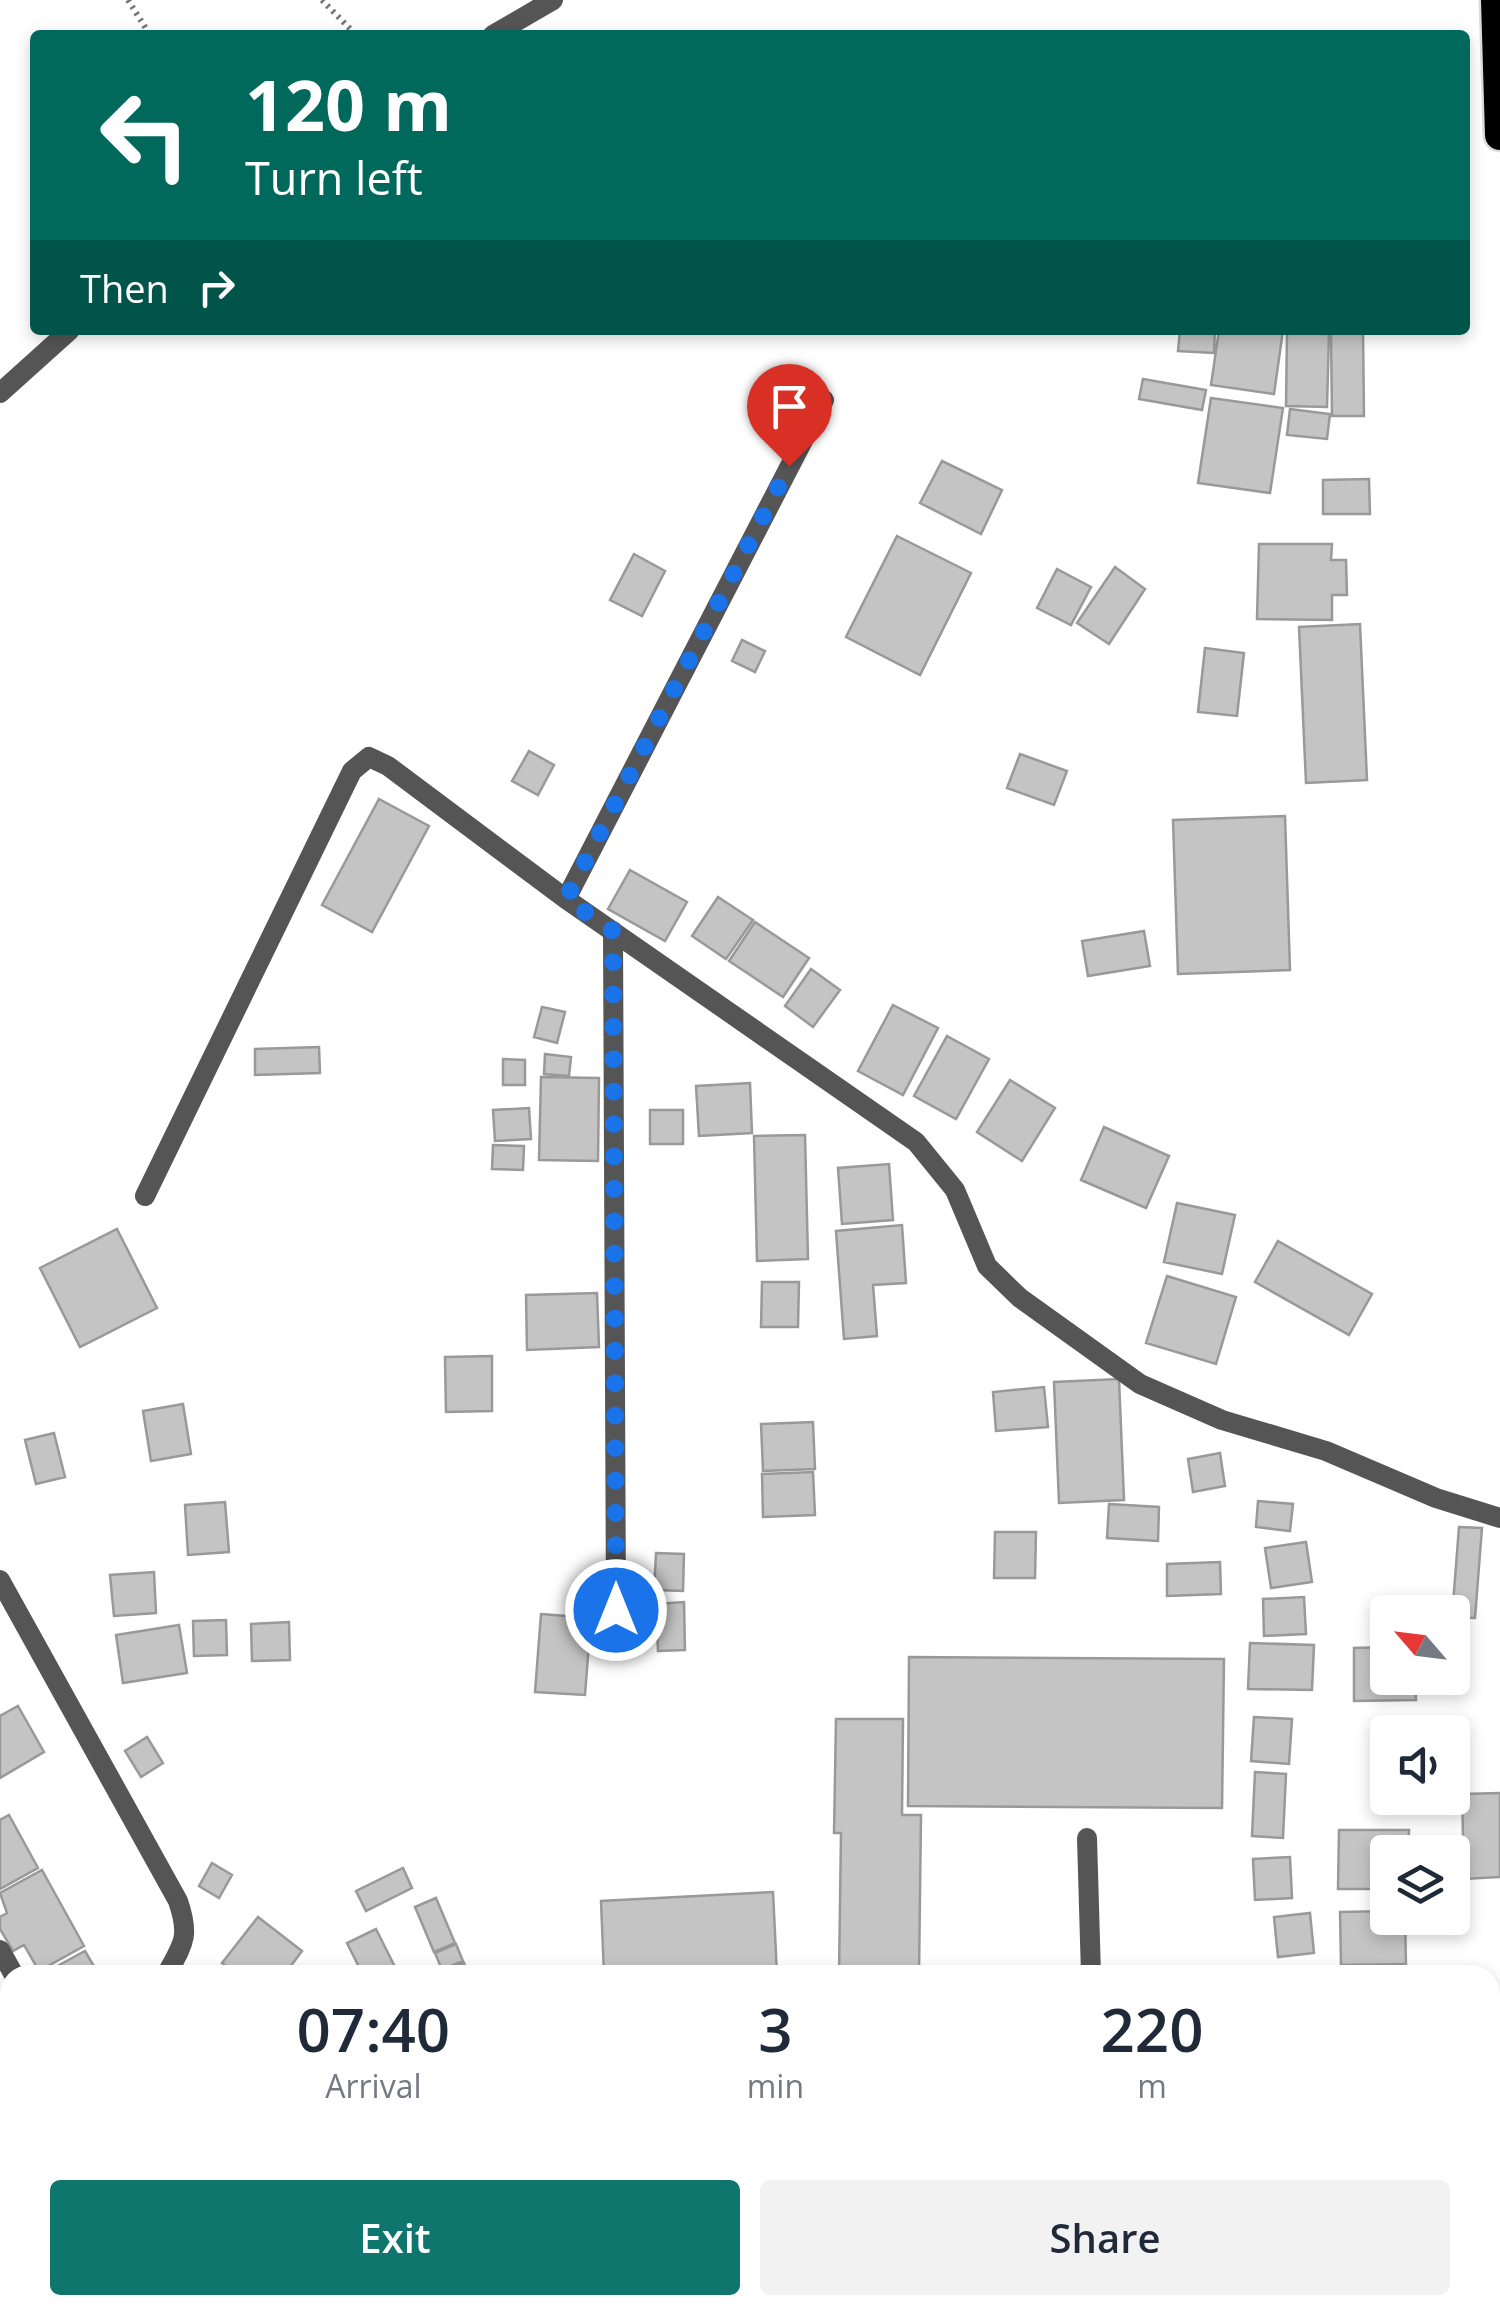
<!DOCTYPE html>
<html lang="en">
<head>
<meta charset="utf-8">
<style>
  :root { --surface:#fff; --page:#f2f2f3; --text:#1f2937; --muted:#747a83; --accent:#0f766e }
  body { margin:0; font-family:"Open Sans",sans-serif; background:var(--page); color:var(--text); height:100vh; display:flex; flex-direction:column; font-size:38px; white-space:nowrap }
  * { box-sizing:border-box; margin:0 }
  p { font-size:32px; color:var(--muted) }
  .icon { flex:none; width:55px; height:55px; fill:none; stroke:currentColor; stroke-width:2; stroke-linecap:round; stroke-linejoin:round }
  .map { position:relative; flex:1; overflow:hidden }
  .side { position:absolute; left:0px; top:1965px; width:1500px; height:350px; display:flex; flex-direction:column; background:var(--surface); border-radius:30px 30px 0 0; box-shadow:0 5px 15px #0003 }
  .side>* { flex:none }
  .hud { position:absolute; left:30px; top:30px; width:1440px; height:305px; border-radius:10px; box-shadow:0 5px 15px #0003; background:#00695c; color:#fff; overflow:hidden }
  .needle { width:65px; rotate:298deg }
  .tools { position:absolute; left:1370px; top:1595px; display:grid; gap:20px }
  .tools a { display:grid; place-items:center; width:100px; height:100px; border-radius:10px; background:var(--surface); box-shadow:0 5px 15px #0003; font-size:50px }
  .pin { position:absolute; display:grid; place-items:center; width:85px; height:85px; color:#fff; margin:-102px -42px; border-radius:50% 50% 50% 0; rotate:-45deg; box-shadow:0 0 10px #0007 }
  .pin .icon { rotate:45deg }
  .me { position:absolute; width:110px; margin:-55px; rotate:0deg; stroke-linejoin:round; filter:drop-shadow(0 0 8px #0008) }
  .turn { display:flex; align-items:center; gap:35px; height:210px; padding:0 50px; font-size:45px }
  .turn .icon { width:130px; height:130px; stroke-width:2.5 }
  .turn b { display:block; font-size:70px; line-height:85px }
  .then { display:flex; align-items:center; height:95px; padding:0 50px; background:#0003; gap:20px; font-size:38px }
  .eta { display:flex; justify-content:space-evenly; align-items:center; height:170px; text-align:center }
  .eta b { font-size:60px; font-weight:600; line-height:70px }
  .action { display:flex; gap:20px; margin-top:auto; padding:20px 50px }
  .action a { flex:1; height:115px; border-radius:10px; background:var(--accent); color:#fff; font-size:40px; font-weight:600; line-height:115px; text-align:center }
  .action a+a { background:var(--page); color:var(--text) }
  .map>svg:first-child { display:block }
</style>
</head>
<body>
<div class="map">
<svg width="1500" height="2315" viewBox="0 0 1500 2315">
  <rect width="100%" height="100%" fill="#fff"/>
  <!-- building -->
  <path fill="#c4c4c4" stroke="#999" stroke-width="2.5" d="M1180 330H1215L1214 353 1178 351Z
    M1219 330H1283L1274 394 1211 385Z
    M1331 330H1363L1364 416H1332Z
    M1287 333 1329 334 1327 407 1286 406Z
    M1143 379 1206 390 1202 410 1139 399Z
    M1211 398 1283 408 1270 493 1198 483Z
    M1290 409 1330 414 1327 439 1287 435Z
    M942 461 1002 490 981 534 920 503Z
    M1369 479 1370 514H1323V480Z
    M897 536 971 573 920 675 846 637Z
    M1259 544H1332L1331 560H1346L1347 595H1332V620L1257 619Z
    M634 554 665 571 642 616 610 600Z
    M1115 567 1145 589 1109 644 1077 623Z
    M1057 569 1091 587 1071 625 1037 608Z
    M1360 624 1367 780 1306 783 1299 627Z
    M742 640 765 651 755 672 732 661Z
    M1205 648 1244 653 1237 716 1198 712Z
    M529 751 554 765 538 795 512 781Z
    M1020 754 1067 771 1054 805 1007 788Z
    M379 799 429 826 372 932 322 905Z
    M1285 816 1290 970 1178 974 1173 820Z
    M630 870 687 902 665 941 608 909Z
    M718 897 753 920 726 959 692 936Z
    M755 922 809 958 783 997 729 961Z
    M1144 931 1150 966 1088 976 1082 941Z
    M811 969 840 990 813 1027 785 1006Z
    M893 1005 938 1028 903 1095 858 1071Z
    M542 1007 565 1012 557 1043 534 1037Z
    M947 1036 989 1059 956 1119 914 1096Z
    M319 1047 320 1073 255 1075V1049Z
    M545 1054 571 1057 569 1076 544 1074Z
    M503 1059 525 1060V1085H503Z
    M541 1077 599 1078 598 1161 539 1160Z
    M1010 1080 1055 1108 1022 1161 977 1132Z
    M750 1083 752 1133 699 1136 696 1086Z
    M529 1108 531 1139 495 1141 493 1110Z
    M650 1110H683V1144H650Z
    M1104 1127 1169 1156 1146 1208 1081 1180Z
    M805 1135 808 1259 757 1261 754 1136Z
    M493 1145 524 1146 523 1170 492 1169Z
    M889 1164 893 1220 842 1224 838 1168Z
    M1177 1203 1235 1215 1222 1274 1164 1262Z
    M902 1225 906 1283 873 1285 877 1336 844 1339 836 1231Z
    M117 1229 157 1308 80 1347 40 1268Z
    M1278 1241 1372 1294 1349 1335 1255 1282Z
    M1167 1276 1236 1297 1216 1364 1146 1343Z
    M762 1282H799L798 1327H761Z
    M597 1293 599 1347 527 1350 526 1295Z
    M492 1356V1411L446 1412 445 1357Z
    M1119 1379 1124 1500 1059 1503 1054 1382Z
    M1044 1387 1048 1427 996 1431 993 1392Z
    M183 1404 191 1454 151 1461 143 1411Z
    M813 1422 815 1469 763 1471 761 1424Z
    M54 1433 65 1477 36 1484 25 1440Z
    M1220 1453 1225 1486 1193 1492 1188 1459Z
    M813 1472 815 1515 763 1517 762 1474Z
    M1258 1501 1293 1504 1290 1531 1256 1527Z
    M225 1502 229 1552 188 1555 185 1505Z
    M1109 1504 1159 1507 1158 1541 1107 1538Z
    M1459 1527 1482 1528 1475 1618 1452 1617Z
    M995 1532H1036L1035 1578H994Z
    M1306 1542 1312 1582 1271 1588 1265 1548Z
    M656 1553 684 1554 683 1591 654 1590Z
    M1220 1562 1221 1594 1167 1596V1564Z
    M154 1572 156 1613 114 1616 110 1575Z
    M1304 1597 1306 1634 1264 1636 1263 1599Z
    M684 1602 685 1650 658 1651 656 1604Z
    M541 1614 591 1618 585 1695 535 1692Z
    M226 1620 227 1655 194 1656 193 1621Z
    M289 1622 290 1660 252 1661 251 1624Z
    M179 1625 187 1673 123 1683 116 1635Z
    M1250 1643 1314 1645 1312 1690 1248 1689Z
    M1388 1647V1678H1415L1416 1700 1354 1701V1648Z
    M909 1657 1224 1659 1222 1808 908 1806Z
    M18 1706 44 1752 0 1778V1716Z
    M1254 1717 1292 1719 1289 1764 1251 1761Z
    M836 1719H903L902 1815H921L919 1975H839L841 1833H834Z
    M147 1737 163 1763 141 1777 125 1751Z
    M1255 1772 1286 1774 1283 1838 1252 1836Z
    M1500 1793V1877L1464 1879 1462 1794Z
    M9 1815 38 1868 0 1889V1820Z
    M1339 1830H1409L1408 1852H1388V1889H1338Z
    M1290 1857 1292 1898 1255 1900 1253 1859Z
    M212 1863 232 1875 219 1898 199 1886Z
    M403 1868 412 1888 366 1911 356 1891Z
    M42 1870 84 1946 39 1971 24 1945 13 1951 0 1929V1917L7 1913 0 1893Z
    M773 1892 777 1975H604L601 1901Z
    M436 1898 455 1943 434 1952 415 1907Z
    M1388 1911V1918H1405L1406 1964 1341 1965 1340 1912Z
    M1310 1913 1314 1953 1278 1957 1274 1917Z
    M258 1917 302 1951 284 1975H238L222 1963Z
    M376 1929 399 1975H363L347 1943Z
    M456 1944 463 1961 442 1970 435 1953Z
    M85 1951 99 1975H41Z
    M464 1963 469 1975H444L443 1972Z
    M3 2265 10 2270V2305H42L35 2315H0Z
    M77 2305H125L118 2315H91Z
    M1223 2305H1308V2315H1223Z"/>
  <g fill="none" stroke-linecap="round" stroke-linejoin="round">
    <defs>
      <path id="highway" d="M1496 0 1500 135"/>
    </defs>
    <!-- highway casing -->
    <use href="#highway" stroke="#dbdbdb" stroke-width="35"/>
    <!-- path -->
    <path stroke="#777" stroke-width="6" stroke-dasharray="2.5 5" stroke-linecap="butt" d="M128 0 150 35
      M322 0 356 35"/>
    <!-- lane -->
    <path stroke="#555" stroke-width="20" d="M493 35 553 0
      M0 393 70 330
      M1087 1838 1091 1975
      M1490 2241H1500
      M1361 2305V2315
      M994 2315V2305"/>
    <!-- street -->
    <path stroke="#555" stroke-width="20" d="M566 899 824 400
      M613 931 616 1610
      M145 1196 352 771 369 757 388 766 566 899 916 1142 955 1190 987 1266 1020 1298 1140 1384 1222 1420 1326 1451 1436 1498 1500 1518
      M0 1580 178 1901C190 1936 184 1943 166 1975
      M0 1950 14 1975
      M0 2089 10 2093
      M0 2200 10 2186
      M406 2305 412 2315
      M139 2315 146 2305
      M357 2315 364 2305"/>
    <!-- highway -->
    <use href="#highway" stroke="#000" stroke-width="30"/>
  </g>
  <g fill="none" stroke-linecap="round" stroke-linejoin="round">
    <!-- route -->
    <path stroke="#1a73e8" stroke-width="18" stroke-dasharray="0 32.4" d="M616 1610 613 931 566 899 789 466"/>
  </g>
</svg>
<div class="tools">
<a><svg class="needle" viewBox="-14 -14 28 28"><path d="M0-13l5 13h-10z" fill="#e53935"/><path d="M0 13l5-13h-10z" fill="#747a83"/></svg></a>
<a><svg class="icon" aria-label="sound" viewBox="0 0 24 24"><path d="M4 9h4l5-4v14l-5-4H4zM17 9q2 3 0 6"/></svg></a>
<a><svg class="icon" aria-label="layers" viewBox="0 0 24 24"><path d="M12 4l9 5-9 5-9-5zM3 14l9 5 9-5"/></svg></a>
</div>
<div class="pin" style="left:789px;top:466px;background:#d93025"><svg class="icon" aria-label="arrive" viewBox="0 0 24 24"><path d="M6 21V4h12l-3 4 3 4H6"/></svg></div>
<svg class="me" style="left:616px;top:1610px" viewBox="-20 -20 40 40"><circle r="17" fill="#1a73e8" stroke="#fff" stroke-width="3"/><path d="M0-11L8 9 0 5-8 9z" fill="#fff"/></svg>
<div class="hud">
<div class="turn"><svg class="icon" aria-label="left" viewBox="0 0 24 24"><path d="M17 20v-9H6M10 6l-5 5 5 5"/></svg><div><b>120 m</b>Turn left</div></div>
<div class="then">Then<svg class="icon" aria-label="right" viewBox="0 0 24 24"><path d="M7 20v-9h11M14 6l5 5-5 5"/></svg></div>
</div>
<section class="side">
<div class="eta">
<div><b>07:40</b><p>Arrival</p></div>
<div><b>3</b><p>min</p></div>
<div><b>220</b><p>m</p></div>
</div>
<div class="action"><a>Exit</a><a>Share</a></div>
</section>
</div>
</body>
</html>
